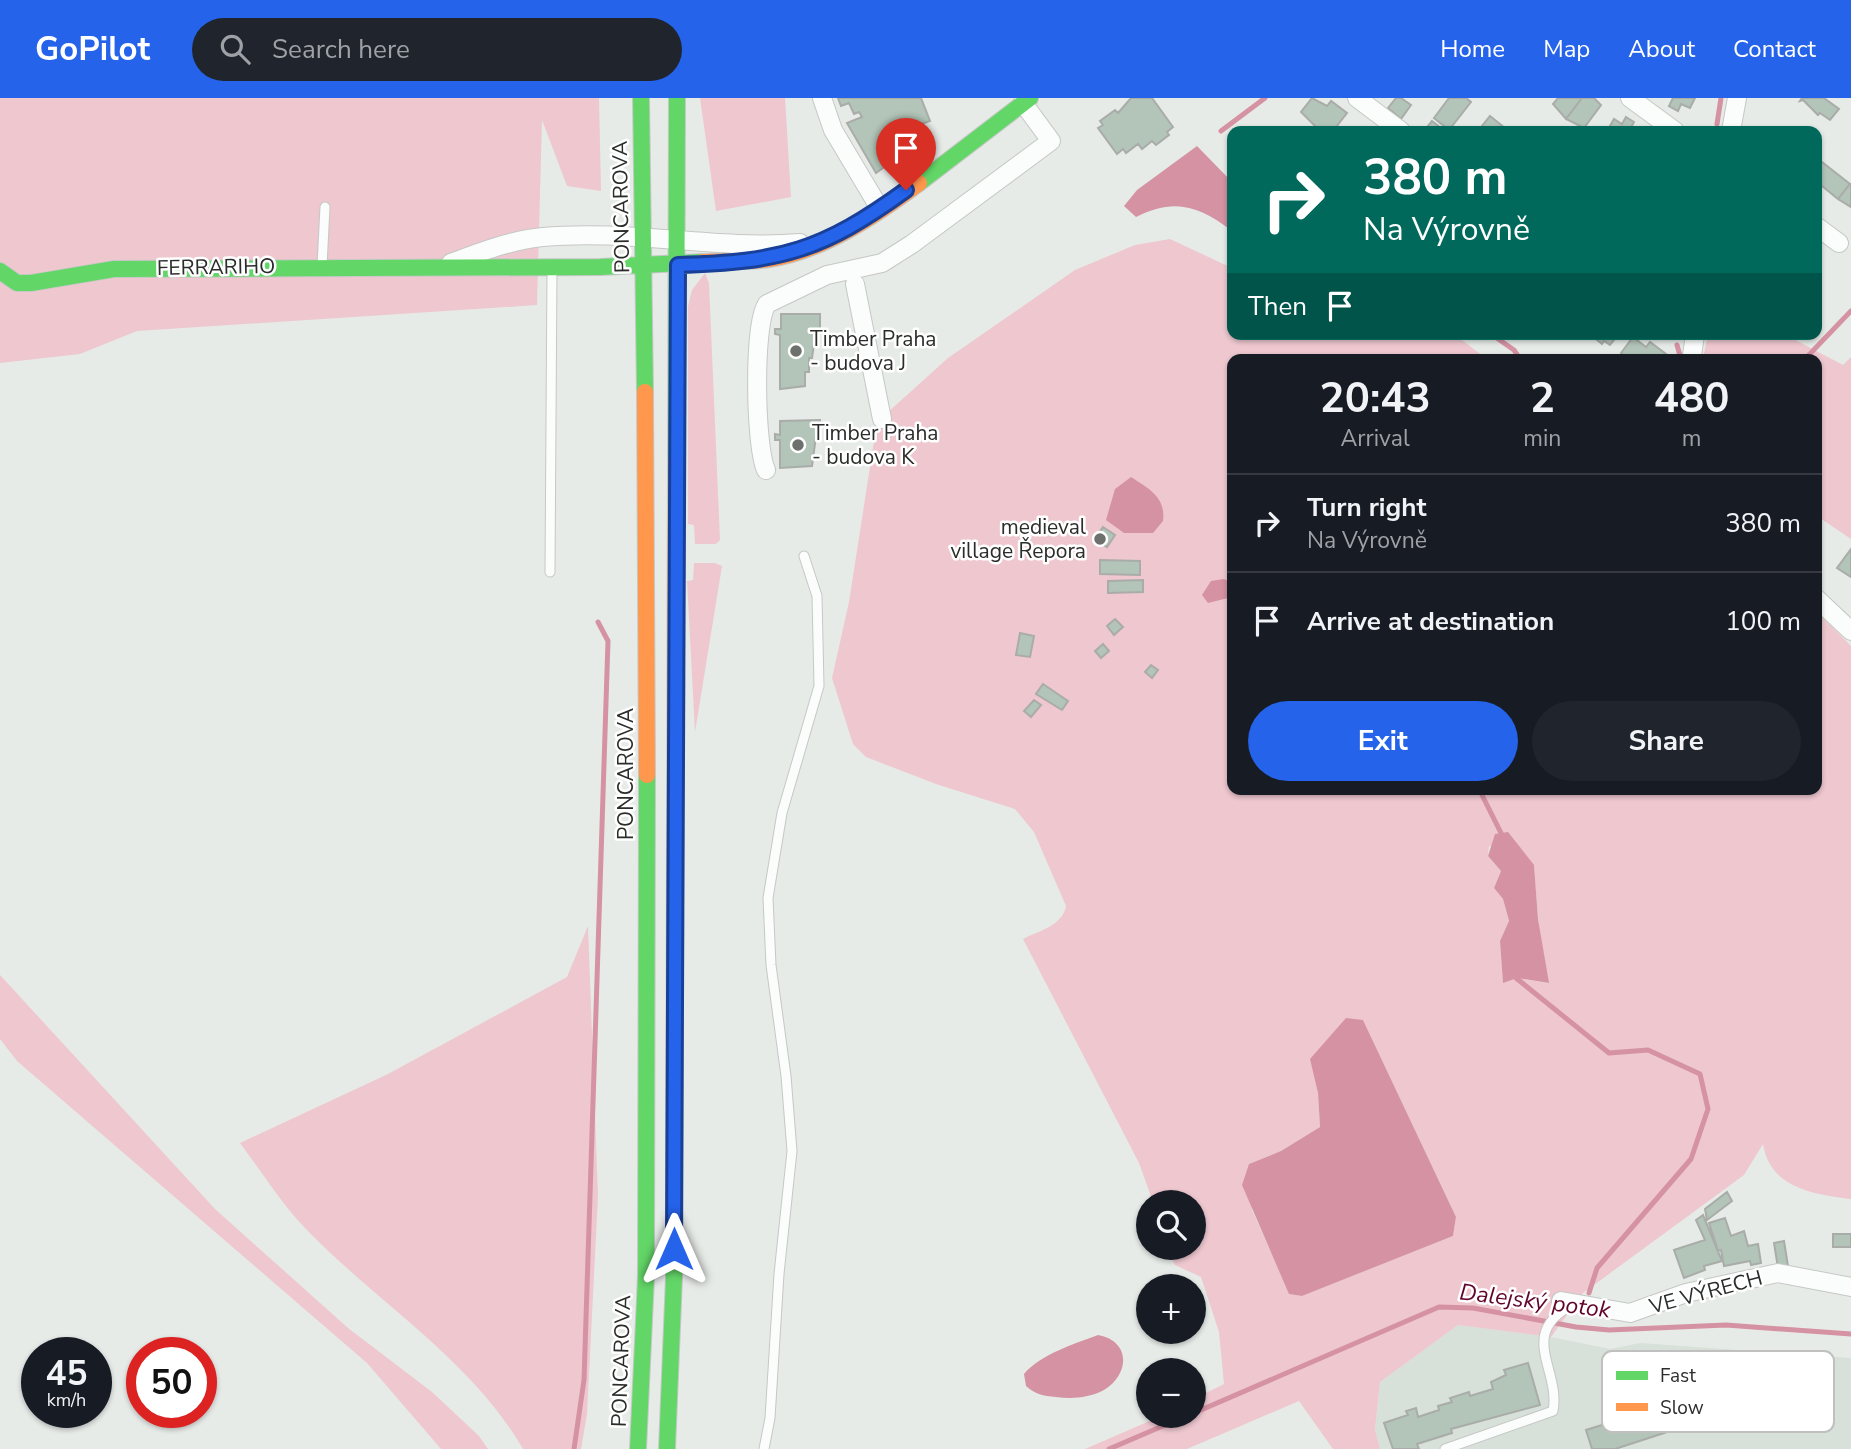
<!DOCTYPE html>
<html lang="en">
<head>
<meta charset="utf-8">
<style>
  :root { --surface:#171b24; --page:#20242c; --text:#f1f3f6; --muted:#9ea1a6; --line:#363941; --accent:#2563eb }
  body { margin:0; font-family:"Nunito Sans",sans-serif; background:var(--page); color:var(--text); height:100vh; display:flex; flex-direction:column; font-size:26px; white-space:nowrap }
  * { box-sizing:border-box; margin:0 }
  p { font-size:23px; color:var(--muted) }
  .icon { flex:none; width:38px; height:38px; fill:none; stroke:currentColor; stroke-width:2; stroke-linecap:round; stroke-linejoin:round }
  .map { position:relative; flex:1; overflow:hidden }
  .details { position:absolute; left:1227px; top:256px; width:595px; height:441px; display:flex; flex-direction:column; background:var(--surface); border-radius:14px; box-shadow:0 2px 5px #0004 }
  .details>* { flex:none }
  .top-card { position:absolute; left:1227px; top:28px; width:595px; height:214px; border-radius:14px; box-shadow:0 2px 5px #0004; background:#00695c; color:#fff; overflow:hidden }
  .controls { position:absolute; left:1136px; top:1092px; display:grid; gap:14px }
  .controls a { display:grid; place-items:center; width:70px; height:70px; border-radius:50%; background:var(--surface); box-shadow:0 2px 5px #0004; font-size:35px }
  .speed { position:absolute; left:21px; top:1239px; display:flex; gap:14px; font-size:35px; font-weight:700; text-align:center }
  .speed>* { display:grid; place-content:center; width:91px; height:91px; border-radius:50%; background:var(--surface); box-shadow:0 2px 5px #0004; line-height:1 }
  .speed small { font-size:18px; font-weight:400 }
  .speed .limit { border:10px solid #d22; background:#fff; color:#111 }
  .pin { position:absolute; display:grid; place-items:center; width:60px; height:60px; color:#fff; margin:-72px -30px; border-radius:50% 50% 50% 0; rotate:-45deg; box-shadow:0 0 7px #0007 }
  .pin .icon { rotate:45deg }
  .me { position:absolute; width:77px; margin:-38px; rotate:0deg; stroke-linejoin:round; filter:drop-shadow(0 0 5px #0008) }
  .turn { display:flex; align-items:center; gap:24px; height:147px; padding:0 21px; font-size:32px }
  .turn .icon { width:91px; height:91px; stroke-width:2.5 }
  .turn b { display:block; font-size:49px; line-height:60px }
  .then { display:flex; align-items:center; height:66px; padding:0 21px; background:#0003; gap:14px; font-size:26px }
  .eta { display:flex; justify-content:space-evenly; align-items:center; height:119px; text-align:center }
  .eta b { font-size:42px; font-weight:700; line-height:49px }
  .action { display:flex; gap:14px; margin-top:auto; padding:14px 21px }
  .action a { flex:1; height:80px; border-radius:42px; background:var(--accent); color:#fff; font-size:28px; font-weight:700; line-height:80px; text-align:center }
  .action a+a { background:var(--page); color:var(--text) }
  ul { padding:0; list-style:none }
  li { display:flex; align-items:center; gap:21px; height:98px; padding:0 21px; border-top:2px solid var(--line) }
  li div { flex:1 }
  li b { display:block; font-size:26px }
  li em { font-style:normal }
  header { display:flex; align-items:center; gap:42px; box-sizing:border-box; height:98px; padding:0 35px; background:var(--accent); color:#fff }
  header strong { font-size:33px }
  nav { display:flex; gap:38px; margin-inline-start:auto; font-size:24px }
  .search { width:490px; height:63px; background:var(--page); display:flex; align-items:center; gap:18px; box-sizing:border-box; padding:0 24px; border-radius:38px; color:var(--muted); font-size:26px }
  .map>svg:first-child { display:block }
</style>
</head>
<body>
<header>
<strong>GoPilot</strong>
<div class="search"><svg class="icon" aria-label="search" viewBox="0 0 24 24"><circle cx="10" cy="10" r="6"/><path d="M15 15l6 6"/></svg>Search here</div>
<nav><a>Home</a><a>Map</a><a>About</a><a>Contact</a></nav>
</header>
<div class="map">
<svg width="1851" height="1351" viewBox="0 0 1851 1351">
  <rect width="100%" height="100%" fill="#e7ebe8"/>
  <!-- built -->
  <path fill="#d7e0d9" d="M1458 1227 1551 1239 1610 1251 1640 1245 1851 1260V1351H1380L1375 1332 1380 1284Z"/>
  <!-- green -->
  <path fill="#eec7cf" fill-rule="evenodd" d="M0 0H599L601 93 567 88 542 22 537 207 137 233 80 256 0 265Z
    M700 0H785L791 99 716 113Z
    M1170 141 1232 170V236H1454L1487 261H1232V691H1816L1817 514 1851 548V1101C1813 1096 1770 1090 1763 1046L1744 1077 1583 1195 1551 1239 1458 1227 1380 1284 1375 1332 1380 1351H1333L1299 1303 1187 1351H1085L1161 1318H1194V1301L1224 1286 1219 1234 1201 1179 1175 1167 1166 1150H1194V1104H1153L1139 1065 1023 841C1039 833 1063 827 1066 808L1034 734 1015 711 936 686 866 659 853 646 832 580 849 504 877 324 948 260 1075 172 1135 147ZM1489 748 1534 767 1538 821 1548 885 1516 880 1503 884 1500 843 1509 824 1503 801 1494 790 1501 773 1488 758ZM1363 922 1456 1119 1453 1138 1302 1198 1290 1196 1252 1112 1249 1066 1281 1053 1320 1029 1318 995 1311 961Z
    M705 175 709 185 720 442 716 446H695L694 427 688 426V208L692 192Z
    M1708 236H1784L1843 267 1851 259V441L1817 418 1816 261H1703Z
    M694 465H715L722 468 695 634 687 483 693 482Z
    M588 828 598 1098 587 1316 581 1351H523C470 1260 377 1205 305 1130 281 1105 261 1073 240 1045L388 976 567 879Z
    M0 877 215 1111 348 1230 432 1294 479 1338 488 1351H441L367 1265 17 963 0 941Z"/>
  <!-- water -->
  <path fill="#d592a3" d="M1197 48 1232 84V133C1199 107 1173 100 1136 119L1124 108 1137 92Z
    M1131 379C1150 391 1166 400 1163 423L1153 435H1124L1106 422 1115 391Z
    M1224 481 1232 485V499L1208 505 1202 497 1211 483Z
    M1508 734 1534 767 1538 821 1549 885 1517 880 1503 885 1500 843 1509 823 1503 801 1494 790 1501 773 1488 758 1495 736Z
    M1346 920 1363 922 1456 1119 1453 1138 1302 1198 1289 1196 1242 1087 1249 1066 1281 1053 1320 1029 1318 995 1310 961Z
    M1098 1237C1131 1243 1130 1276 1104 1292 1089 1300 1072 1301 1056 1299 1043 1298 1035 1296 1026 1288L1024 1276C1041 1256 1074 1246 1098 1237Z"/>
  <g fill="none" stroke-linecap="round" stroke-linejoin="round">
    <!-- stream -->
    <path stroke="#d592a3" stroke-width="5" d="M1717 26 1721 0
      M1221 33 1265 0
      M1491 236 1514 252 1520 261
      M1677 247 1681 261
      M1805 261 1851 213
      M1479 691 1503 739
      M1516 873V880L1609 955 1648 952 1700 976 1708 1011 1691 1061 1597 1170 1589 1195
      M1194 1315 1439 1209 1473 1210 1576 1229 1609 1232 1726 1227 1851 1236
      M574 1351 584 1282 608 543 598 524
      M1109 1351 1186 1318"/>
  </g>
  <!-- building -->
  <path fill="#b2c5b8" stroke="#a9aca9" stroke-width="2" d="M838 0H921L930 23 919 27 926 38 876 75 847 25 862 19 859 14 854 16 849 5 841 8Z
    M1131 0H1152L1173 29 1167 34 1169 37 1156 47 1152 43 1142 51 1138 46 1126 55 1123 51 1117 56 1098 30 1103 27 1100 23 1115 12 1118 15Z
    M1312 0 1327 8 1331 3 1347 15 1333 33H1320L1301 14Z
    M1396 0H1401L1411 7 1401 21 1388 10Z
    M1449 0H1466L1471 4 1449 32 1434 20Z
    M1558 0H1582L1566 21 1553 6Z
    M1582 0H1594L1601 7 1584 30 1566 21Z
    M1673 0H1695L1690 10 1681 6 1678 13 1669 8Z
    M1802 0H1824L1839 11 1830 22 1820 15 1818 17 1803 2 1800 3Z
    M1490 18 1505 30 1502 33H1478Z
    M1626 19 1634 24 1629 33H1607L1614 21 1622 26Z
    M1432 23 1445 33H1424Z
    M1822 64 1850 86 1838 101 1816 83V71Z
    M1850 86H1851V109L1838 101Z
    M781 216H820V232H816L812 260H809V274H805V288L780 291V237L775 236V231H781Z
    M1594 236H1619L1610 247 1604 243 1602 246 1592 238Z
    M1633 239 1646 249 1650 244 1666 256 1662 261H1628L1621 255Z
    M820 322V338H816L812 368 780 370V342H775V336L780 337V323Z
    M1070 424 1079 429 1073 437 1065 432Z
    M1103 429 1115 437 1107 449 1095 441Z
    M1851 451V479L1837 470Z
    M1100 462 1140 463V477L1100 476Z
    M1143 482V494L1108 495V483Z
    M1115 521 1123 529 1114 537 1107 528Z
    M1020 535 1034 538 1030 559 1016 557Z
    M1103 546 1109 553 1101 560 1095 553Z
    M1151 567 1158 572 1152 580 1145 574Z
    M1043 586 1068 603 1062 612 1036 596Z
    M1034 602 1041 607 1031 619 1024 613Z
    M1727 1094 1732 1103 1707 1122 1705 1111Z
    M1703 1117 1722 1163 1704 1168 1705 1172 1684 1180 1674 1152 1705 1142 1696 1122Z
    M1725 1120 1731 1138 1744 1133 1748 1148 1758 1146 1761 1165 1751 1167 1750 1163 1724 1168 1721 1152 1718 1153 1709 1125Z
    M1833 1136H1851V1149H1833Z
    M1784 1143 1788 1168 1778 1170 1774 1145Z
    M1528 1265 1540 1307 1451 1331 1452 1335 1417 1346 1419 1351H1393L1384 1325 1408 1317 1406 1313 1416 1310 1418 1319 1439 1312 1438 1308 1452 1304 1450 1300 1469 1294 1470 1298 1493 1291 1491 1284 1506 1277 1504 1272Z
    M1702 1296 1710 1320 1615 1351H1592L1586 1332Z"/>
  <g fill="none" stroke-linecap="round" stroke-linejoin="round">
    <defs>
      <path id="lane" d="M322 168 325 109
        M550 474 552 171
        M764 1351 770 1320 779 1176 792 1053 786 978 771 867 768 800 782 715 819 588 817 498 804 458
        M1445 1351 1553 1313C1561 1272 1517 1236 1572 1207"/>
      <path id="street" d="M822 0 833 32 880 111
        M1357 0 1401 33
        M1630 0 1675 33
        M1731 33 1737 0
        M1816 128 1839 145
        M451 165C481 154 511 142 543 139 629 131 715 152 800 145
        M855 186 882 321
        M1692 258 1695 236
        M766 372C755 348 753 226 767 206L827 177 882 165 912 146 1051 43 1023 5
        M1816 500 1851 533
        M1561 1203 1630 1215 1686 1195 1778 1175 1851 1189"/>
      <path id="fast" d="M641 0 645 294
        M919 85 1030 0
        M0 173 17 185H31L114 171 600 169 703 164
        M676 363 677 0
        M638 1351 646 1179 647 677
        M667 1351 674 1179 675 719"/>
      <path id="slow" d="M703 164C725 163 748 164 769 161 823 153 876 117 919 85
        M645 294 647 677
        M675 719 676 363"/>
    </defs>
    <!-- lane casing -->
    <use href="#lane" stroke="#c5c8c5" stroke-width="11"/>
    <!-- street casing -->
    <use href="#street" stroke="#c5c8c5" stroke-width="20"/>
    <!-- fast casing -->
    <use href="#fast" stroke="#c5c8c5" stroke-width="18"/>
    <!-- slow casing -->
    <use href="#slow" stroke="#c5c8c5" stroke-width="18"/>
    <!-- lane -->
    <use href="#lane" stroke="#fbfcfc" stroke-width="9"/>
    <!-- street -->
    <use href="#street" stroke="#fbfcfc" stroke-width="18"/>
    <!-- fast -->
    <use href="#fast" stroke="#63d668" stroke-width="16"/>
    <!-- slow -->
    <use href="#slow" stroke="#ff974d" stroke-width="16"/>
  </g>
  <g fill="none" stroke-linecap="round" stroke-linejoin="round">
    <defs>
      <path id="route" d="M674 1151 678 167C781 164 822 153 906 92"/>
    </defs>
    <!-- route casing -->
    <use href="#route" stroke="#184099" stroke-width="18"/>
    <!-- route -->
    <use href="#route" stroke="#2563eb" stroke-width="12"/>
  </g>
  <!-- markers -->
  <g fill="#6d706d" stroke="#fff" stroke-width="2.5">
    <circle cx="796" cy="253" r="7"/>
    <circle cx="798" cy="347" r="7"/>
    <circle cx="1100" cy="441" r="7"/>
  </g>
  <g text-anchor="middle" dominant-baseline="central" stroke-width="5" stroke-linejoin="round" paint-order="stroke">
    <!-- street labels -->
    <g font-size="21" fill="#2b2d2b" stroke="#fff">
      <text transform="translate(621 109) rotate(-91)">PONCAROVA</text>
      <text transform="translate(216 169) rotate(-1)">FERRARIHO</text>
      <text transform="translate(626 676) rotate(-90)">PONCAROVA</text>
      <text transform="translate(1706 1194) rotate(-15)">VE VÝRECH</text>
      <text transform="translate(621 1263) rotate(-88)">PONCAROVA</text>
    </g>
    <!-- poi labels -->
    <g font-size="21" fill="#2b2d2b" stroke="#fff" text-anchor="start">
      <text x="810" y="241">Timber Praha<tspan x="810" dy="24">- budova J</tspan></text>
      <text x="812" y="335">Timber Praha<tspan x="812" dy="24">- budova K</tspan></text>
      <text x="1086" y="429" text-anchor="end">medieval<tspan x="1086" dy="24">village Řepora</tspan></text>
    </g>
    <!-- water labels -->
    <g font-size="23" font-style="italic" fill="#61042b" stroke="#fff">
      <text transform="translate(1535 1203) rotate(7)">Dalejský potok</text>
    </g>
  </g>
  <!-- legend -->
  <rect x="1602" y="1253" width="232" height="81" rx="10" fill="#fff" stroke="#bfc0bf" stroke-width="2"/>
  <rect x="1616" y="1273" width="32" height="9" fill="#63d668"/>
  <rect x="1616" y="1305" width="32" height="8" fill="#ff974d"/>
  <g font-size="19" fill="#2b2d2b">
    <text x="1660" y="1284">Fast</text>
    <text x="1660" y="1316">Slow</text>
  </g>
</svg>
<div class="controls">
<a><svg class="icon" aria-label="search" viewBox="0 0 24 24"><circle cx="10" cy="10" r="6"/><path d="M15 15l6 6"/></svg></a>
<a>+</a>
<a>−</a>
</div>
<div class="speed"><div>45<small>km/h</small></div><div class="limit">50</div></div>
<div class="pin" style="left:906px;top:92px;background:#d93025"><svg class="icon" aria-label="arrive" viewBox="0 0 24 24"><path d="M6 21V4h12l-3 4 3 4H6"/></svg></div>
<svg class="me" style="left:674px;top:1151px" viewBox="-20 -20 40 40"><path d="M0-17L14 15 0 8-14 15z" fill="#2563eb" stroke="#fff" stroke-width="4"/></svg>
<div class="top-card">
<div class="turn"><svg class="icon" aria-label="right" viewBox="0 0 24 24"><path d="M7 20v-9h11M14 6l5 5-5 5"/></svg><div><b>380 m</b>Na Výrovně</div></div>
<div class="then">Then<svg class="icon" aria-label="arrive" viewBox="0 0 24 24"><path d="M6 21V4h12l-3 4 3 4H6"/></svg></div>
</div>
<section class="details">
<div class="eta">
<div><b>20:43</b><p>Arrival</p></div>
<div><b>2</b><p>min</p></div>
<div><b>480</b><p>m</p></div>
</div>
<ul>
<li><svg class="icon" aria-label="right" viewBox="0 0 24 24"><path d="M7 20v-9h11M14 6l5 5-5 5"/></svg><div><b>Turn right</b><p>Na Výrovně</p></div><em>380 m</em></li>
<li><svg class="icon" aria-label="arrive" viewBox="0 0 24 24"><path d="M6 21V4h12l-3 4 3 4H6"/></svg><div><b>Arrive at destination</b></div><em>100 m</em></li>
</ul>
<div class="action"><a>Exit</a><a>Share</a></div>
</section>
</div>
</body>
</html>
